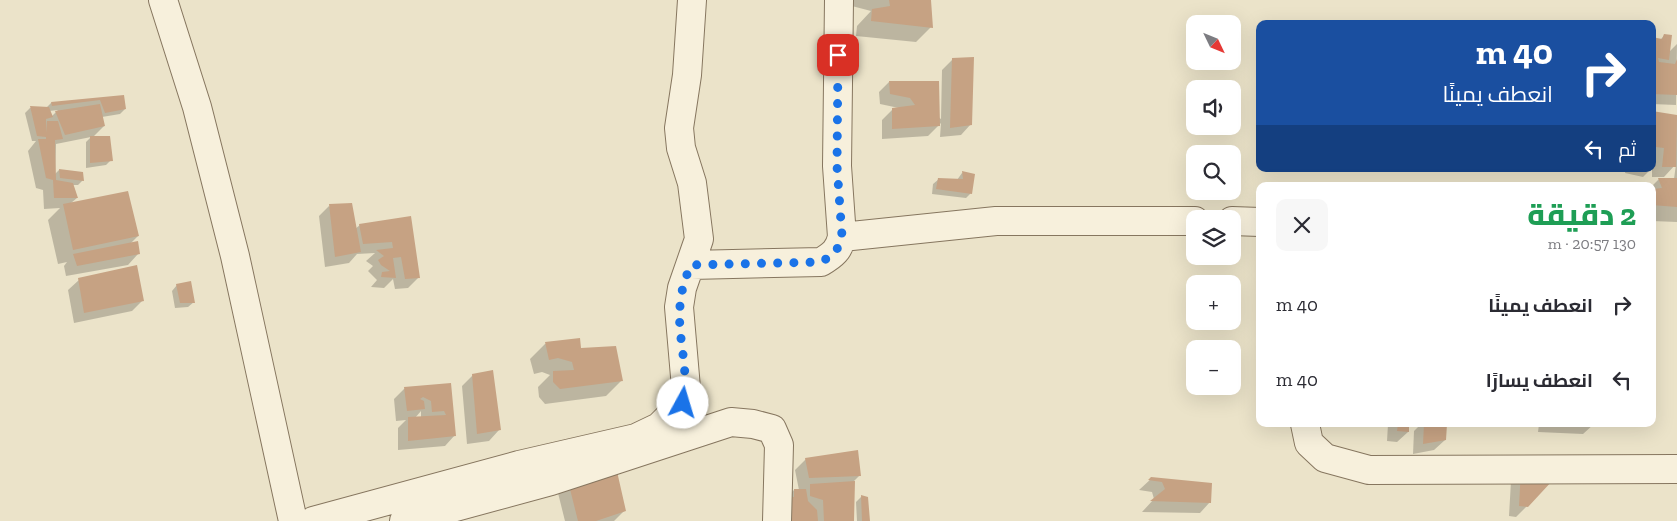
<!DOCTYPE html>
<html lang="ar">
<head>
<meta charset="utf-8">
<style>
  :root { --surface:#fff; --page:#f7f7f7; --text:#2b2b33; --muted:#7c7c81 }
  body { margin:0; font-family:"Zilla Slab",Cairo,serif; background:var(--page); color:var(--text); direction:rtl; height:100vh; display:flex; flex-direction:column; font-size:19px; white-space:nowrap }
  * { box-sizing:border-box; margin:0 }
  p { font-size:16px; color:var(--muted) }
  .icon { flex:none; width:28px; height:28px; fill:none; stroke:currentColor; stroke-width:2; stroke-linecap:round; stroke-linejoin:round }
  .map { position:relative; flex:1; overflow:hidden; direction:ltr }
  .drawer { position:absolute; left:1256px; top:182px; width:400px; height:245px; display:flex; flex-direction:column; background:var(--surface); border-radius:10px; box-shadow:0 5px 20px #0002; direction:rtl }
  .drawer>* { flex:none }
  .top-card { position:absolute; left:1256px; top:20px; width:400px; height:152px; border-radius:10px; box-shadow:0 5px 20px #0002; direction:rtl; background:#1a4fa0; color:#fff; overflow:hidden }
  .needle { width:32px; rotate:133deg }
  .tools { position:absolute; left:1186px; top:15px; display:grid; gap:10px }
  .tools a { display:grid; place-items:center; width:55px; height:55px; border-radius:10px; background:var(--surface); box-shadow:0 5px 20px #0002; font-size:25px }
  .pin { position:absolute; display:grid; place-items:center; width:42px; height:42px; color:#fff; margin:-21px; border-radius:10px; box-shadow:0 2px 8px #0006 }
  .me { position:absolute; width:55px; margin:-28px; rotate:6deg; stroke-linejoin:round; filter:drop-shadow(0 0 4px #0008) }
  .turn { display:flex; align-items:center; gap:18px; height:105px; padding:0 20px; font-size:22px }
  .turn .icon { width:65px; height:65px; stroke-width:2.5 }
  .turn b { display:block; font-size:35px; line-height:42px }
  .then { display:flex; align-items:center; height:48px; padding:0 20px; background:#0003; gap:10px; font-size:19px }
  .round { display:grid; place-items:center; flex:none; width:52px; height:52px; border-radius:10px; background:var(--page) }
  .summary { display:flex; align-items:center; justify-content:space-between; height:85px; padding:0 20px }
  h1 { font-size:30px; font-weight:800; line-height:38px; color:#1e9e55 }
  ul { padding:0; list-style:none }
  li { display:flex; align-items:center; gap:15px; height:75px; padding:0 20px }
  li div { flex:1 }
  li b { display:block; font-size:19px }
  li em { font-style:normal }
  .map>svg:first-child { display:block }
</style>
</head>
<body>
<div class="map">
<svg width="1677" height="521" viewBox="0 0 1677 521">
  <rect width="100%" height="100%" fill="#ebe3c9"/>
  <!-- shadow -->
  <path fill="#0003" fill-rule="evenodd" d="M847 0H929L931 27 916 42 856 36 857 26 871 11 848 5Z
    M1664 36 1669 52 1677 44 1676 105 1652 104V38L1660 40Z
    M953 59 971 124 961 135 940 137 941 123 928 136 882 139V120L892 110 899 108 880 104 879 92 889 82 941 119 942 70Z
    M123 97 125 109 120 114 102 117 104 126 93 137 111 160 106 165 86 168V142L91 137 56 144 55 174 59 170 83 180 78 185H72L77 198 71 203 138 236 130 244 138 254 128 265 66 276 64 266 67 262 58 264 48 220 60 208 44 209 43 190 36 188 28 151 36 141H32L25 113 30 108H46L51 103ZM58 110 51 117 49 111Z
    M1652 113 1677 116V222L1652 221V186L1659 179H1674L1676 164 1664 177H1652Z
    M1626 169H1651L1643 177 1625 173Z
    M962 173 973 175 971 193 966 198 932 194 933 184 939 179 957 180Z
    M329 206 355 229 360 225 410 218 419 277 408 288 395 289 393 279 384 288 371 287 377 280 368 271 373 266 366 261 375 253 357 254 349 263 325 267 319 216Z
    M79 280 142 301 132 311 74 323 68 290Z
    M177 285 194 302 188 307 175 308 172 291Z
    M579 340V350L621 381 606 396 545 404 539 397 538 387 550 375 542 372 534 374 530 359 545 344Z
    M473 375 499 430 489 441 467 444 462 386Z
    M449 385 455 435 445 446 398 450V428L406 420 396 421 394 399 404 389ZM421 411V417L415 418Z
    M1388 424H1408V432L1397 442 1387 441Z
    M1421 424H1445V440L1434 450 1413 454 1414 431Z
    M1539 424H1594L1583 434 1538 432Z
    M806 459 860 475 854 481 853 521H777L787 497 794 490H799L795 470Z
    M1521 471 1527 506 1516 517 1509 516 1511 481Z
    M1152 478 1211 484 1210 502 1200 513 1142 512 1154 499 1152 492 1139 490Z
    M568 483 624 511 614 521H565L558 493Z
    M861 497 867 498 869 521H857L856 502Z"/>
  <!-- building -->
  <path fill="#c6a283" d="M889 0H931L933 28 871 21 872 9 890 6Z
    M1664 34 1672 35 1669 60 1658 58 1659 62 1675 64 1677 59V95L1652 94V37L1662 39Z
    M974 57 972 125 950 128 952 58Z
    M889 81H939L940 126 892 129V108L915 105 910 98 890 94Z
    M124 95 126 109 105 113 100 100 52 106 51 102Z
    M100 104 105 126 65 135 55 111Z
    M30 106 49 107 53 117 46 119V133L47 121H58L63 139 55 140 56 180 73 183 78 198H54L53 180 46 178 38 139H46V137L37 136Z
    M1652 111 1677 115 1676 167H1662L1664 148 1656 147 1655 167 1652 166Z
    M90 136H110L113 161 90 163Z
    M59 169 83 172 84 181 60 178Z
    M962 171 975 174 972 194 936 189 938 178 963 179Z
    M1658 178H1677V207L1652 205V189L1662 188Z
    M128 191 139 236 73 250 63 204Z
    M352 203 361 252 335 257 329 204Z
    M411 216 420 278 405 279 401 257 393 258 396 278 381 277 382 272 390 271 381 265 378 260 384 256 376 250 393 248 392 242 363 244 359 224Z
    M138 241 140 254 77 266 73 254Z
    M137 265 144 301 84 313 78 278Z
    M191 281 195 303H180L176 284Z
    M580 338 581 348 616 346 623 381 560 389 553 382V371L574 370 572 362 558 358 549 360 545 342Z
    M493 370 501 430 477 434 472 374Z
    M451 383 456 436 408 441V417L446 415 444 411 432 412 431 401 423 397 420 399 424 401 425 409 407 411 404 387Z
    M1398 424H1409V432L1397 431Z
    M1424 424H1447L1446 440 1423 444Z
    M858 450 861 476 809 478 805 458Z
    M616 467 626 511 596 521H578L568 481Z
    M1521 469 1553 480 1528 507 1519 506Z
    M1151 477 1212 483 1211 503 1150 501 1165 489 1162 482 1148 480Z
    M855 481 854 521H824L823 500 810 496V484Z
    M794 489H806L808 501 817 510 818 521H791L787 518 786 496 794 497Z
    M861 495 868 497 870 521H862Z"/>
  <g fill="none" stroke-linecap="round" stroke-linejoin="round">
    <defs>
      <path id="minor" d="M163 0 197 107 235 256 293 521
        M1232 221 1260 222
        M842 237 996 221H1195
        M691 265 821 262C833 255 839 250 842 237L837 166 839 0
        M1305 424 1309 443 1325 458 1369 470 1677 469
        M313 521 519 465 636 438 659 427 683 403 686 388 679 307 682 288 699 239 692 183 681 148 679 128 687 75 692 0
        M404 521 551 481 731 422 753 424 772 429 779 445 777 521"/>
    </defs>
    <!-- minor casing -->
    <use href="#minor" stroke="#86765f" stroke-width="30"/>
    <!-- minor -->
    <use href="#minor" stroke="#f7f0dc" stroke-width="28"/>
  </g>
  <g fill="none" stroke-linecap="round" stroke-linejoin="round">
    <!-- route -->
    <path stroke="#1a73e8" stroke-width="9" stroke-dasharray="0 16.2" d="M683 403C690 371 677 338 680 306 681 291 685 278 691 265L821 262C833 255 839 250 842 236L837 166 838 55"/>
  </g>
</svg>
<div class="tools">
<a><svg class="needle" viewBox="-14 -14 28 28"><path d="M0-13l5 13h-10z" fill="#e53935"/><path d="M0 13l5-13h-10z" fill="#7c7c81"/></svg></a>
<a><svg class="icon" aria-label="sound" viewBox="0 0 24 24"><path d="M4 9h4l5-4v14l-5-4H4zM17 9q2 3 0 6"/></svg></a>
<a><svg class="icon" aria-label="search" viewBox="0 0 24 24"><circle cx="10" cy="10" r="6"/><path d="M15 15l6 6"/></svg></a>
<a><svg class="icon" aria-label="layers" viewBox="0 0 24 24"><path d="M12 4l9 5-9 5-9-5zM3 14l9 5 9-5"/></svg></a>
<a>+</a>
<a>−</a>
</div>
<div class="pin" style="left:838px;top:55px;background:#d93025"><svg class="icon" aria-label="arrive" viewBox="0 0 24 24"><path d="M6 21V4h12l-3 4 3 4H6"/></svg></div>
<svg class="me" style="left:683px;top:403px" viewBox="-20 -20 40 40"><circle r="19" fill="#fff"/><path d="M0-13L10 11 0 6-10 11z" fill="#1a73e8"/></svg>
<div class="top-card">
<div class="turn"><svg class="icon" aria-label="right" viewBox="0 0 24 24"><path d="M7 20v-9h11M14 6l5 5-5 5"/></svg><div><b>40 m</b>انعطف يمينًا</div></div>
<div class="then">ثم<svg class="icon" aria-label="left" viewBox="0 0 24 24"><path d="M17 20v-9H6M10 6l-5 5 5 5"/></svg></div>
</div>
<section class="drawer">
<div class="summary"><div><h1>2 دقيقة</h1><p>130 m · 20:57</p></div><a class="round"><svg class="icon" aria-label="close" viewBox="0 0 24 24"><path d="M6 6l12 12M18 6L6 18"/></svg></a></div>
<ul>
<li><svg class="icon" aria-label="right" viewBox="0 0 24 24"><path d="M7 20v-9h11M14 6l5 5-5 5"/></svg><div><b>انعطف يمينًا</b></div><em>40 m</em></li>
<li><svg class="icon" aria-label="left" viewBox="0 0 24 24"><path d="M17 20v-9H6M10 6l-5 5 5 5"/></svg><div><b>انعطف يسارًا</b></div><em>40 m</em></li>
</ul>
</section>
</div>
</body>
</html>
